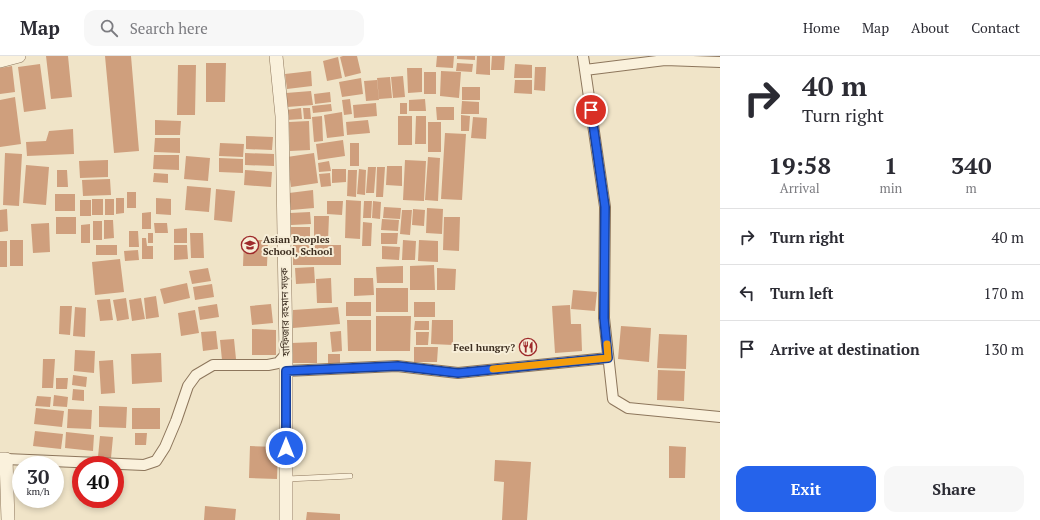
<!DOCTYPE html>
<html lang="en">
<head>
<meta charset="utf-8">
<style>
  :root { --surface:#fff; --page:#f7f7f7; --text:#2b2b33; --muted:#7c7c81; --line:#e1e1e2; --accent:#2563eb }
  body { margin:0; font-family:"PT Serif","Noto Sans Bengali",serif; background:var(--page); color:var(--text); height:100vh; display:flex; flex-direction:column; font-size:15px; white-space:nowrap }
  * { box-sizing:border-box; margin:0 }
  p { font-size:13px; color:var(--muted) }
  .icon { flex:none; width:22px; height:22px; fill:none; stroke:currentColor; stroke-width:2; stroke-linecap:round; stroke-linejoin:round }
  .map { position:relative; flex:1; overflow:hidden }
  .drawer { display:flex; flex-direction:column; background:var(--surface); width:320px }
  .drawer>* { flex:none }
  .guide { background:#fff; color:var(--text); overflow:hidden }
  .speed { position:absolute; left:12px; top:400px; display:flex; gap:8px; font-size:20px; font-weight:700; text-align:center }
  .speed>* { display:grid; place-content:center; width:52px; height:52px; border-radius:50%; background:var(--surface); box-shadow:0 2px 6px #0003; line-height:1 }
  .speed small { font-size:10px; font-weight:400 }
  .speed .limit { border:6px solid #d22; background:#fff; color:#111 }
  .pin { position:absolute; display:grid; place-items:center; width:34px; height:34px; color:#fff; margin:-17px; border:2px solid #fff; border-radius:50%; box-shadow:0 1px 4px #0007 }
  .me { position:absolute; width:44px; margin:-22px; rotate:0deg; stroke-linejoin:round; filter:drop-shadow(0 0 3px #0008) }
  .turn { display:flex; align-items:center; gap:14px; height:84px; padding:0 16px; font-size:18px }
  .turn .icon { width:52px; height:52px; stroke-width:2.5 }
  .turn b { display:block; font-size:28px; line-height:34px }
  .eta { display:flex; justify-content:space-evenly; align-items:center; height:68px; text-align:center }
  .eta b { font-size:24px; font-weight:600; line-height:28px }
  .button { display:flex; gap:8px; margin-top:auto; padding:8px 16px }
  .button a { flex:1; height:46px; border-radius:12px; background:var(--accent); color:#fff; font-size:16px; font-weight:600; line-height:46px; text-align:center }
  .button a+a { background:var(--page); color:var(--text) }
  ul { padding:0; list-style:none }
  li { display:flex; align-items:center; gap:12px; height:56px; padding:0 16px; border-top:1px solid var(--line) }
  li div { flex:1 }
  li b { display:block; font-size:15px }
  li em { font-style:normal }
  header { display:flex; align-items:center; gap:24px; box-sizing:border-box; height:56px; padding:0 20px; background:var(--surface); border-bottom:1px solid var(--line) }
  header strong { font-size:19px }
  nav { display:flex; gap:22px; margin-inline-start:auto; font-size:14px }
  .search { width:280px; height:36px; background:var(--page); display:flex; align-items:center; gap:10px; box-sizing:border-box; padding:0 14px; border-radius:12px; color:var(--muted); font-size:15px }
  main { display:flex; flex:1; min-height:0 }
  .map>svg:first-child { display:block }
</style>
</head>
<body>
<header>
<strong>Map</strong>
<div class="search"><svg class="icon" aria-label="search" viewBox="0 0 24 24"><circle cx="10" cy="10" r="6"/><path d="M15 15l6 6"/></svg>Search here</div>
<nav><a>Home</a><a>Map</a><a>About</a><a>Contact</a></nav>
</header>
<main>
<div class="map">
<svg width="720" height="464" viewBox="0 0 720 464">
  <rect width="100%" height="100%" fill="#f0e4c8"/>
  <!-- building -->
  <path fill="#cf9f7d" d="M46 0H68L72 41 51 43Z
    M105 0H131L139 95 114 97Z
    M343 0H357L361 17 345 21 340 1Z
    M437 0H454L453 12 436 11Z
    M457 0H475V4L457 3Z
    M477 0H490V19L476 18Z
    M492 0H505L504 14H491Z
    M338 1 342 22 327 25 323 5Z
    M206 7H226L225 46H206Z
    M457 7 473 8 472 16 456 15Z
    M40 8 46 53 24 56 18 11Z
    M515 8 532 9V22H514Z
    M178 9H196L195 59H177Z
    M12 10 15 36 0 38V12Z
    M535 11H546L545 35 534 34Z
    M407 12H422V36L408 37Z
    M311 15 312 30 287 33 285 18Z
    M441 15 461 16 459 42 440 40Z
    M424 16H436V38H424Z
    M403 20 405 41 393 42 391 21Z
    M390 21 392 42 379 43 377 22Z
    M361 22 363 38 342 41 339 26Z
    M377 24 379 44 366 45 364 25Z
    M515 24H532V38L514 37Z
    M462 31H480V44H462Z
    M311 35 313 49 287 51 286 37Z
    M330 36 331 46 315 48 314 38Z
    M15 41 21 88 0 91V44Z
    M350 43 352 58 344 59 342 44Z
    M425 43 426 55H409V44Z
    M462 45 479 46V58H461Z
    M376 47 377 60 354 62 353 49Z
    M400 47H407V58H400Z
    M331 48 332 55 313 57 312 50Z
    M436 51H454V64H437Z
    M301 52 302 63 287 64 286 54Z
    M303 52H310L311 63H304Z
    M342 56 344 80 327 82 324 59Z
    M461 59 470 60 469 75H461Z
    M322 60 323 85 314 86 312 61Z
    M398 60H412V89H398Z
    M416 60H426V88H415Z
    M473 61 487 62 486 83 471 82Z
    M155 64 181 65 180 79H155Z
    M368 64 370 77 347 79 346 66Z
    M309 65 310 94 290 95 289 66Z
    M428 66H441V96H428Z
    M73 73 74 98 27 100 26 86 46 85 49 75Z
    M445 77 466 78 462 144 441 143Z
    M246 80 273 81 272 94 246 93Z
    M155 82H180V97L154 96Z
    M343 84 345 100 318 104 316 88Z
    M220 87 244 88 243 101 219 100Z
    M350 87H359V110H350Z
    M5 97 22 98 19 150 3 149Z
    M245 97 274 98V110L245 109Z
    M314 97 318 127 291 131 287 101Z
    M154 99H179V114L153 113Z
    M186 100 210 102 208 125 184 123Z
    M428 101 440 102 438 145 425 144Z
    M219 102 243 103V117L219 116Z
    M108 104V121L80 122 79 105Z
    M405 104 426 105 424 145 403 144Z
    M329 105 331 115 319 116 318 107Z
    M26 109 49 111 46 149 23 147Z
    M387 110H402V130L386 129Z
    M368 111H376L374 137H366Z
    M377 111H385L383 141H376Z
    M332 113H346V126L332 127Z
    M359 113 366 114 365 139 357 138Z
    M57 114H67L68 131H57Z
    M245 114 272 116 271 131 244 129Z
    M348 114H357L356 141 347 140Z
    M154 117 168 118V127L153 126Z
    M330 117 331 130 321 131 319 118Z
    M110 123 111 139 83 140 82 124Z
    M187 130 211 132 209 156 185 154Z
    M216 133 235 135 232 166 214 164Z
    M313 134 314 152 291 154 289 137Z
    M127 136H136V152H127Z
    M55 138H75V155H55Z
    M116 142H124V157L116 158Z
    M156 142 171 143V159L156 158Z
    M92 143H103V159H92Z
    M105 143H114V159H105Z
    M80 144H91V160H80Z
    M346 144 361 145 360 183 345 182Z
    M327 145H343L342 159 327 158Z
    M364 145H372L371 162H363Z
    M373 145 381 146 380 163 372 162Z
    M384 151 401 152 400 163 383 162Z
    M427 152 443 153 442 178 426 177Z
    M7 153 8 175 0 176V154Z
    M413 153 425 154 424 170 412 169Z
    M402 154H412L410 179 400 178Z
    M151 156V173H142V157Z
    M310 156 311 168 291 169 290 157Z
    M314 160H329L328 185H314Z
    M56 161H76V178H56Z
    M444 161H460L459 195 443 194Z
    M382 163 399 164 398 175 381 174Z
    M104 164H113L114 182 104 183Z
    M93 165H102V184H93Z
    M363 166 372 167 371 190H362Z
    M49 167 50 196 33 197 31 168Z
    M154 167H167L168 177H155Z
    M90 168V187H81V169Z
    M291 171H310V185H291Z
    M187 172V187H174V173Z
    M129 175H138L139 191H129Z
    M148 177H153V187H148Z
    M190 177H203L204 202H191Z
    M381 177H398L397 188H381Z
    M142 182H146L147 190H153V203H142Z
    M10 184H23V210H10Z
    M244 184H268L267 210H243Z
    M403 184 416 185 415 204H402Z
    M419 184 438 185V206L418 205Z
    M0 185H7V211H0Z
    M96 189H117V199H96Z
    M174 189H187L188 203 174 204Z
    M293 189H341V209H293Z
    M382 190 400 191 399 204 382 203Z
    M138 194 139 204 125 205 124 195Z
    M120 203 124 236 95 239 92 206Z
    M434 209 435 234H410V210Z
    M403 210V227H377L376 211Z
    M314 211 315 227 296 228 295 212Z
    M208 212 211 225 192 228 189 215Z
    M437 212 456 213 455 234H437Z
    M331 222 332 247H317L316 223Z
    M354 222H373L374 239 354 240Z
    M187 227 190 242 164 248 160 233Z
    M212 228 214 241 195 244 193 231Z
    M376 232H408V256H376Z
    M573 234 597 236 595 255 571 253Z
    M156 240 159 261 146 263 144 242Z
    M126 242 129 263 117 265 113 244Z
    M141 242 145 263 132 265 129 244Z
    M110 243 113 264 100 265 97 244Z
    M346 246H371V260H346Z
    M414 246H435V261H414Z
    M217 248 219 261 200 264 198 251Z
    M271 248 273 267 252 269 250 250Z
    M570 249 571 268H581L582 295 555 297 552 250Z
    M60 250H72L70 279 59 278Z
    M75 251 86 252 85 281 73 280Z
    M338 251 340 268 293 272V254Z
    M195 254 199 277 181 280 178 257Z
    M376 260H411L410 295H376Z
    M347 264H371V295H348Z
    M432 264H453V289L431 288Z
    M415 265H429V274H414Z
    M621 270 651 272 649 306 618 303Z
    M252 273 276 274V299H252Z
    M216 275 218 293 203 295 201 276Z
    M341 275 342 295 332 296 330 276Z
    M416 276H429L428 289H416Z
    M659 278 687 279 686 313 657 312Z
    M234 283 236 303 222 304 220 284Z
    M317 286V307H292L291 287Z
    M414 291H438L437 306H414Z
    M75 294 95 295 94 317 74 315Z
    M161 297 162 326 132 328 131 298Z
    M328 298H340V309L328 310Z
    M43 303H55L53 332H42Z
    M113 304 115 337 101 338 99 305Z
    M658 314 685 315 684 345 657 344Z
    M73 319 87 321 86 331 72 329Z
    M56 322H68L67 333H56Z
    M73 333 84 334V345L72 344Z
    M54 339 68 341 67 351 53 350Z
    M37 340 51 341 50 351 35 350Z
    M99 350 127 351 126 372 99 371Z
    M36 352 64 355 62 371 34 368Z
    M132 352H160V373H132Z
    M68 353 92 354 91 373 67 372Z
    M35 375 63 378 61 393 33 390Z
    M66 376 94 379 93 395 65 392Z
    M135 377H147L146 389H135Z
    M100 380 113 381 111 402 98 401Z
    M250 390 278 391 277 423 249 422Z
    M669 390 686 391 685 422H669Z
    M495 404 531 406 527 464H502L504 426 494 425Z
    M205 450 236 453 235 464H204Z
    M307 456 340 458V464H306Z"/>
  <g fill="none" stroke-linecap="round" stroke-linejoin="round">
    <defs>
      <path id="service" d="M287 423 350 420"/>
      <path id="minor" d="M583 0 605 151 604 262 613 343 628 352 720 361
        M585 14 665 4 720 6
        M286 315 397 310 458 317 608 302
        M6 403 144 409 156 405 165 391 176 365 188 330 196 319 213 309H268L278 307 286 298"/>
      <path id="tertiary" d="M276 0 282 60 286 298V464
        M0 5 19 0
        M0 403H6L8 464"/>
    </defs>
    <!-- service casing -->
    <use href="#service" stroke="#8d765c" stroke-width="6"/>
    <!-- minor casing -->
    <use href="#minor" stroke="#8d765c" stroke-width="12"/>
    <!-- tertiary casing -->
    <use href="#tertiary" stroke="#8d765c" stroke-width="14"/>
    <!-- service -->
    <use href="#service" stroke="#faf1dc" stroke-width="5"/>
    <!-- minor -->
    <use href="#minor" stroke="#faf1dc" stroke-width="10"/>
    <!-- tertiary -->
    <use href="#tertiary" stroke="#faf1dc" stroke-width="13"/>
  </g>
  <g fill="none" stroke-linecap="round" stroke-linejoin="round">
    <defs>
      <path id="route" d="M286 392V315L398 310 458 317 608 302 604 262 605 151 591 54"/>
    </defs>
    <!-- route casing -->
    <use href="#route" stroke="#184099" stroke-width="10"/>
    <!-- route -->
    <use href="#route" stroke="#2563eb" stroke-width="7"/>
    <!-- slow -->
    <path stroke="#f59e0b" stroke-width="7" d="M493 313 608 302 607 288"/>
  </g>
  <!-- icons -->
  <defs>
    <symbol id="school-ring" viewBox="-11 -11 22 22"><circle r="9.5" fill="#f7eed8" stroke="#9e2a2b" stroke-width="1.5"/><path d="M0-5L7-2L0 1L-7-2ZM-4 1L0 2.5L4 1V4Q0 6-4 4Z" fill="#9e2a2b"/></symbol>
    <symbol id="restaurant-ring" viewBox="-11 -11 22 22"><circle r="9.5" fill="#f7eed8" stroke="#9e2a2b" stroke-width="1.5"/><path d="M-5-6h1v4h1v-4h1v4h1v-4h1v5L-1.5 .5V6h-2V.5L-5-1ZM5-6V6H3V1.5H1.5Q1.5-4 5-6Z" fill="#9e2a2b"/></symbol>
  </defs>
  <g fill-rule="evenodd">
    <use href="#school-ring" x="240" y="179" width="20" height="20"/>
    <use href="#restaurant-ring" x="518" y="281" width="20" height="20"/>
  </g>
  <g text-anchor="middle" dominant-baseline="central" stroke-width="4" stroke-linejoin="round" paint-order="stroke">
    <!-- poi labels -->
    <g font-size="10" font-weight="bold" fill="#3d2e20" stroke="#f7eed8" text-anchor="start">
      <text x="263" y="183">Asian Peoples<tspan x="263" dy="12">School, School</tspan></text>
      <text x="515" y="291" text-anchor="end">Feel hungry?</text>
    </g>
    <!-- street labels -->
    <g font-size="10" fill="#3d2e20" stroke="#f7eed8">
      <text transform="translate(285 256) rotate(-91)">হাফিজার রহমান সড়ক</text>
    </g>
  </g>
</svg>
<div class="speed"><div>30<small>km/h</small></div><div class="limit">40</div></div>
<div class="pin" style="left:591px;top:54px;background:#d93025"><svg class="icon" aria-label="arrive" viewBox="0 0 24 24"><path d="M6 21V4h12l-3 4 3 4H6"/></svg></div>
<svg class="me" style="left:286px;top:392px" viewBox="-20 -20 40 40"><circle r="17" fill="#2563eb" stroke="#fff" stroke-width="3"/><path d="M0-11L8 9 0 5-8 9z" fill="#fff"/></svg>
</div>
<section class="drawer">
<div class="guide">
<div class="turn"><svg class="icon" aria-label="right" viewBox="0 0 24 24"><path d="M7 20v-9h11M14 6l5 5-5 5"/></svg><div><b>40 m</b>Turn right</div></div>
</div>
<div class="eta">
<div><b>19:58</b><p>Arrival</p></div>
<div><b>1</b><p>min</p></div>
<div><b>340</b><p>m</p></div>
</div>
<ul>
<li><svg class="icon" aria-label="right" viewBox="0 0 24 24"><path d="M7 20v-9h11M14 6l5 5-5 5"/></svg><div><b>Turn right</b></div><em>40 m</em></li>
<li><svg class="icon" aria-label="left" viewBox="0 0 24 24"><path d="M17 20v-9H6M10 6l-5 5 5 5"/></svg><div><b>Turn left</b></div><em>170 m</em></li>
<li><svg class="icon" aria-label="arrive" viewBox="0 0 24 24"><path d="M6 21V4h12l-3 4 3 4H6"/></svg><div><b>Arrive at destination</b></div><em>130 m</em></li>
</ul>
<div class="button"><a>Exit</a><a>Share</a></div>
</section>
</main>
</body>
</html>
